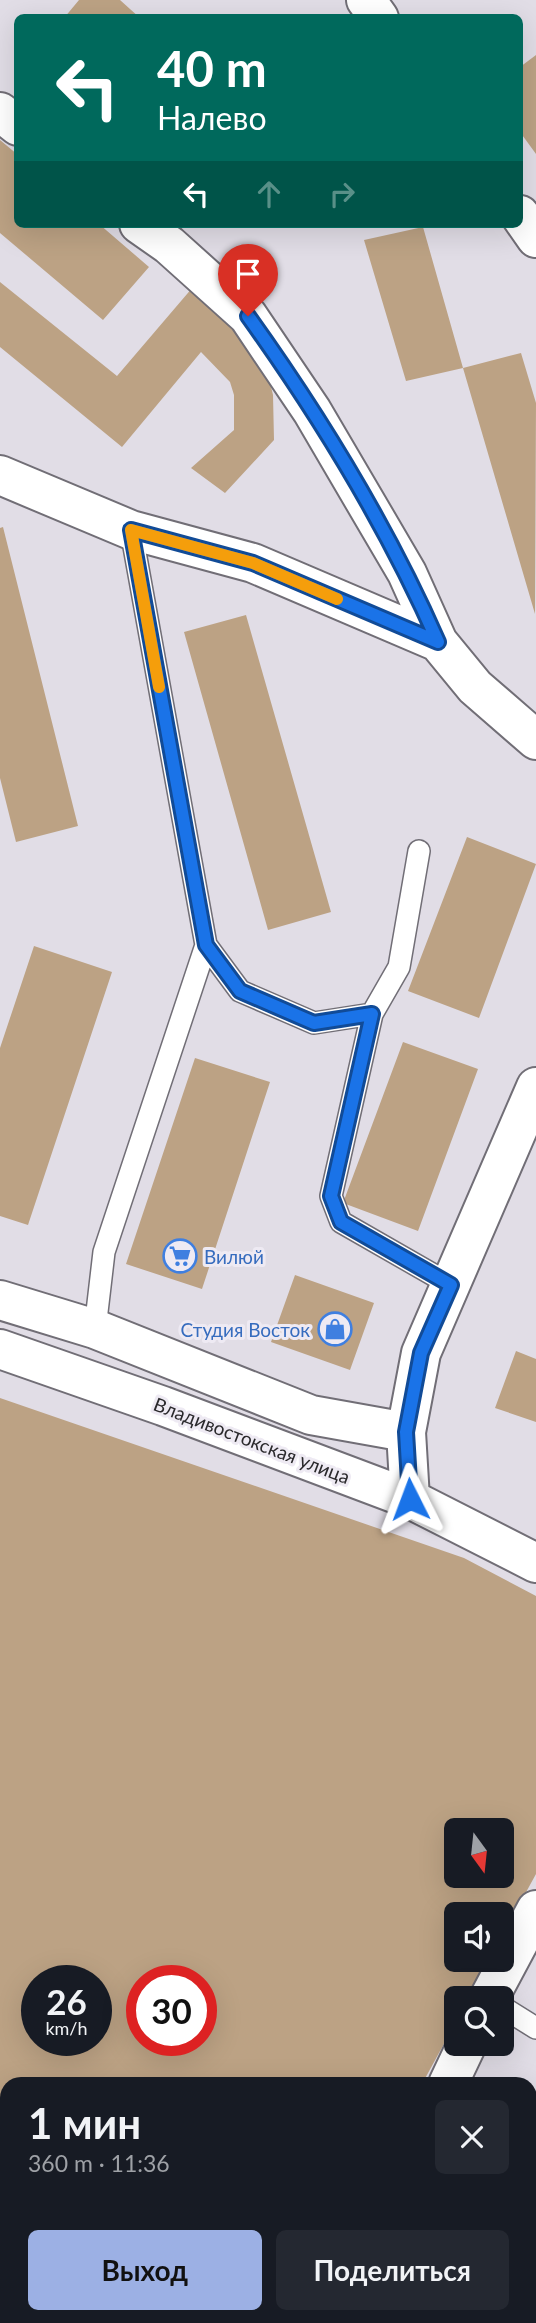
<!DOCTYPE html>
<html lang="ru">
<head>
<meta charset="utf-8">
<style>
  :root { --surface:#171b24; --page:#242831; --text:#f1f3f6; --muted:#9ea1a6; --accent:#9cb0e4 }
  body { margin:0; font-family:Lato,sans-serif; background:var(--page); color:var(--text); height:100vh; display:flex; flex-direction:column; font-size:26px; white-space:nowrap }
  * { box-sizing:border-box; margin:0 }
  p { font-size:23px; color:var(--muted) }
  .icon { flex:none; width:38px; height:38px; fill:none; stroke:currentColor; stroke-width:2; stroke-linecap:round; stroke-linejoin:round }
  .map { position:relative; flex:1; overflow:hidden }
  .details { position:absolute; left:0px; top:2077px; width:537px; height:247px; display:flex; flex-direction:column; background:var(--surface); border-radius:21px 21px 0 0; box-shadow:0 7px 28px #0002 }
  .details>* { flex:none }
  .banner { position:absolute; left:14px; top:14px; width:509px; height:214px; border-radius:10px; box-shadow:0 7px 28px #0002; background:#00695c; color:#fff; overflow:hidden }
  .needle { width:46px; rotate:165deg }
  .tools { position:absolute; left:444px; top:1818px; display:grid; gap:14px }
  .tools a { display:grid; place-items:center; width:70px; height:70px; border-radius:10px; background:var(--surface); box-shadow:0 7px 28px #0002; font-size:35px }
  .speed { position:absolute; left:21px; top:1965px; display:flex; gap:14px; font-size:35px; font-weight:700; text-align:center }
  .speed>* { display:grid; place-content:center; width:91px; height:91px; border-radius:50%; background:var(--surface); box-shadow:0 7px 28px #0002; line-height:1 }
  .speed small { font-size:18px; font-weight:400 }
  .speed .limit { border:10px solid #d22; background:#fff; color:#111 }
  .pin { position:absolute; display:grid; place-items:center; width:60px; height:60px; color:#fff; margin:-72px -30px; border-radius:50% 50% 50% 0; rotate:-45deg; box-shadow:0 0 7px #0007 }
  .pin .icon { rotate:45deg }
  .me { position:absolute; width:77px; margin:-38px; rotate:357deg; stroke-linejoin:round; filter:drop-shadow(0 0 5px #0008) }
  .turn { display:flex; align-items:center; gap:24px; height:147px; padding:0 28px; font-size:32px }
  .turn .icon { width:91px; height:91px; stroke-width:2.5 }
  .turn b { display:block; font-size:49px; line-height:60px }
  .lanes { display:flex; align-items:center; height:66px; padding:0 28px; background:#0003; justify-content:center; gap:35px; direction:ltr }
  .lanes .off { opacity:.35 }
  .round { display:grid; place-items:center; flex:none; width:74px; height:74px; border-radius:10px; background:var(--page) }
  .summary { display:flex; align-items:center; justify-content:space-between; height:119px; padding:0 28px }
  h1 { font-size:42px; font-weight:700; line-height:52px }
  .button { display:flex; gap:14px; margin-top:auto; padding:14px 28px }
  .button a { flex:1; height:80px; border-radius:10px; background:var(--accent); color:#111; font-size:28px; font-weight:700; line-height:80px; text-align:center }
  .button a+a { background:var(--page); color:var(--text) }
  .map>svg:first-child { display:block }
</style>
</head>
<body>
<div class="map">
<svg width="536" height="2323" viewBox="0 0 536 2323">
  <rect width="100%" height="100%" fill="#e1dde6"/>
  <!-- building -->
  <path fill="#bca284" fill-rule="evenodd" d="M79 0H120L140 18H64Z
    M536 55V154L520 132V67Z
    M0 140 18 155V224H99L149 267 103 320 0 233Z
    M423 227 463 368 406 381 364 240Z
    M0 282 117 376 193 287 266 366 273 395 274 440 225 493 191 468 234 430V395L230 382 201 352 122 447 0 347Z
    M521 353 536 403 535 614 463 368Z
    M3 527 78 826 16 842 0 778V528Z
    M246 615 331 912 268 930 184 632Z
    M467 837 536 864 479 1018 408 991Z
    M34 946 112 972 28 1225 0 1216V1048Z
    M403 1042 478 1069 418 1231 343 1203Z
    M195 1058 270 1082 202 1289 126 1264Z
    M295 1275 374 1303 350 1370 271 1342Z
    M516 1351 536 1359V1422L495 1408Z
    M0 1398 464 1558 536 1596V1874L502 1936V1914H457V1960H489L468 1998H457V2020L422 2084H7V2146L0 2145ZM457 1830H502V1876H457ZM37 1981H96V2040H37ZM142 1981H201V2040H142Z"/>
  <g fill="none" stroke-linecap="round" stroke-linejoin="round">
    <defs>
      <path id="lane" d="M131 530 206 945 240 991 314 1023 372 1014 399 967 419 851
        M372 1014 331 1196 341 1222 451 1285
        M95 1329 104 1252 206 945
        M502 2007 536 2028"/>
      <path id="street" d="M366 0 379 18
        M0 112 18 126
        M520 215 536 238
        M139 224 169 245 248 316 312 411 407 573 438 642 475 687 536 740
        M0 475 131 530 253 563 438 642
        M0 1300 95 1329 311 1415 406 1432
        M0 1349 163 1406 410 1499 536 1563
        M410 1499 406 1432 421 1353 536 1087
        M489 1998 536 1910
        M448 2084 467 2044"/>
      <path id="primary" d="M0 2290 7 2292
        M530 2293H536"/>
    </defs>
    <!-- lane casing -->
    <use href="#lane" stroke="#716e76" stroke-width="24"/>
    <!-- street casing -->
    <use href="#street" stroke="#716e76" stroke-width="42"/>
    <!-- primary casing -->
    <use href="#primary" stroke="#716e76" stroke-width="42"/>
    <!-- lane -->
    <use href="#lane" stroke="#fff" stroke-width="21"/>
    <!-- street -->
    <use href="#street" stroke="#fff" stroke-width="38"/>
    <!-- primary -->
    <use href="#primary" stroke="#fff" stroke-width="38"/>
  </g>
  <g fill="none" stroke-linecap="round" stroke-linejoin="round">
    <defs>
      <path id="route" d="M248 316C321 418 388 528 438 642L253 563 131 530 206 945 240 991 314 1023 372 1014 331 1196 341 1222 451 1285 421 1353 406 1432 410 1499"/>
    </defs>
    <!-- route casing -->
    <use href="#route" stroke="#114b97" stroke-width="18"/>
    <!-- route -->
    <use href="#route" stroke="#1a73e8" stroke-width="12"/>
    <!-- slow -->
    <path stroke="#f59e0b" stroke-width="12" d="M159 687 131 530 253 563 337 599"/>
  </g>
  <!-- icons -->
  <defs>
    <symbol id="supermarket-ring" viewBox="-11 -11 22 22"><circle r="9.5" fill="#eeeaf3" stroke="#3f7fe0" stroke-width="1.5"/><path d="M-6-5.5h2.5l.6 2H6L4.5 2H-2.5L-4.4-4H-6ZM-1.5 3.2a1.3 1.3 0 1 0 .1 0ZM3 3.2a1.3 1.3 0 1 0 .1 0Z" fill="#3f7fe0"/></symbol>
    <symbol id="shop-ring" viewBox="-11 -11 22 22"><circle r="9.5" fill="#eeeaf3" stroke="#3f7fe0" stroke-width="1.5"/><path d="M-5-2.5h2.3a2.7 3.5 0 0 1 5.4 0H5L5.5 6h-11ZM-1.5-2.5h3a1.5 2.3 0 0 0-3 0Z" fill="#3f7fe0"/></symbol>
  </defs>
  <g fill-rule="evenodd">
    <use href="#supermarket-ring" x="161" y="1237" width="38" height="38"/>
    <use href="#shop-ring" x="316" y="1310" width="38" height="38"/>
  </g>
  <g text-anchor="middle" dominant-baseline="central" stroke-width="6" stroke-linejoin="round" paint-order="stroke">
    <!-- shop labels -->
    <g font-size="19" fill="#366cbe" stroke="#eeeaf3" text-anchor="start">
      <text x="204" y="1256">Вилюй</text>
      <text x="310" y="1329" text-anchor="end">Студия Восток</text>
    </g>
    <!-- street labels -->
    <g font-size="19" fill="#2a292c" stroke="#eeeaf3">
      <text transform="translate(252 1440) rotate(21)">Владивостокская улица</text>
    </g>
  </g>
</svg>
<div class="tools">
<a><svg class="needle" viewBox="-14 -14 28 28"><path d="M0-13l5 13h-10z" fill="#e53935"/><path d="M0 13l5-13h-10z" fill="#9ea1a6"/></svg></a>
<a><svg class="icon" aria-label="sound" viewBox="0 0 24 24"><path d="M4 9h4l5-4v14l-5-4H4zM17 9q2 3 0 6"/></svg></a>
<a><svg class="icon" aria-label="search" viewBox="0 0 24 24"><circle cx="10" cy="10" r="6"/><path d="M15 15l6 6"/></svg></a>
</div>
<div class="speed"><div>26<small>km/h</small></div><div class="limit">30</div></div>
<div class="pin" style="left:248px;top:316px;background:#d93025"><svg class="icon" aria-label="arrive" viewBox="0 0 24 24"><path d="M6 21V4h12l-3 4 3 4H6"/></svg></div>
<svg class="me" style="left:410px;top:1499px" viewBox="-20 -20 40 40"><path d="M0-17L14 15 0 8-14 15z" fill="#1a73e8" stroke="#fff" stroke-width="4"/></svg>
<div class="banner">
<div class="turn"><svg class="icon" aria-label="left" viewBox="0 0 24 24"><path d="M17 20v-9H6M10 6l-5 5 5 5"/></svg><div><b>40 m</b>Налево</div></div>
<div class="lanes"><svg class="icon" aria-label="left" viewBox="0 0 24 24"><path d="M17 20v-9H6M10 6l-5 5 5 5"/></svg><svg class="icon off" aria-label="ahead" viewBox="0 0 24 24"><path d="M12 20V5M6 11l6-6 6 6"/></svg><svg class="icon off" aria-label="right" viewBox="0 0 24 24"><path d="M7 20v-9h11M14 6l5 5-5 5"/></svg></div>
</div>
<section class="details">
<div class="summary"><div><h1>1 мин</h1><p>360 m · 11:36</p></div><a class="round"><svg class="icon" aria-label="close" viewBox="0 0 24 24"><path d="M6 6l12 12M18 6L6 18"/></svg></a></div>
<div class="button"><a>Выход</a><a>Поделиться</a></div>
</section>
</div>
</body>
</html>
